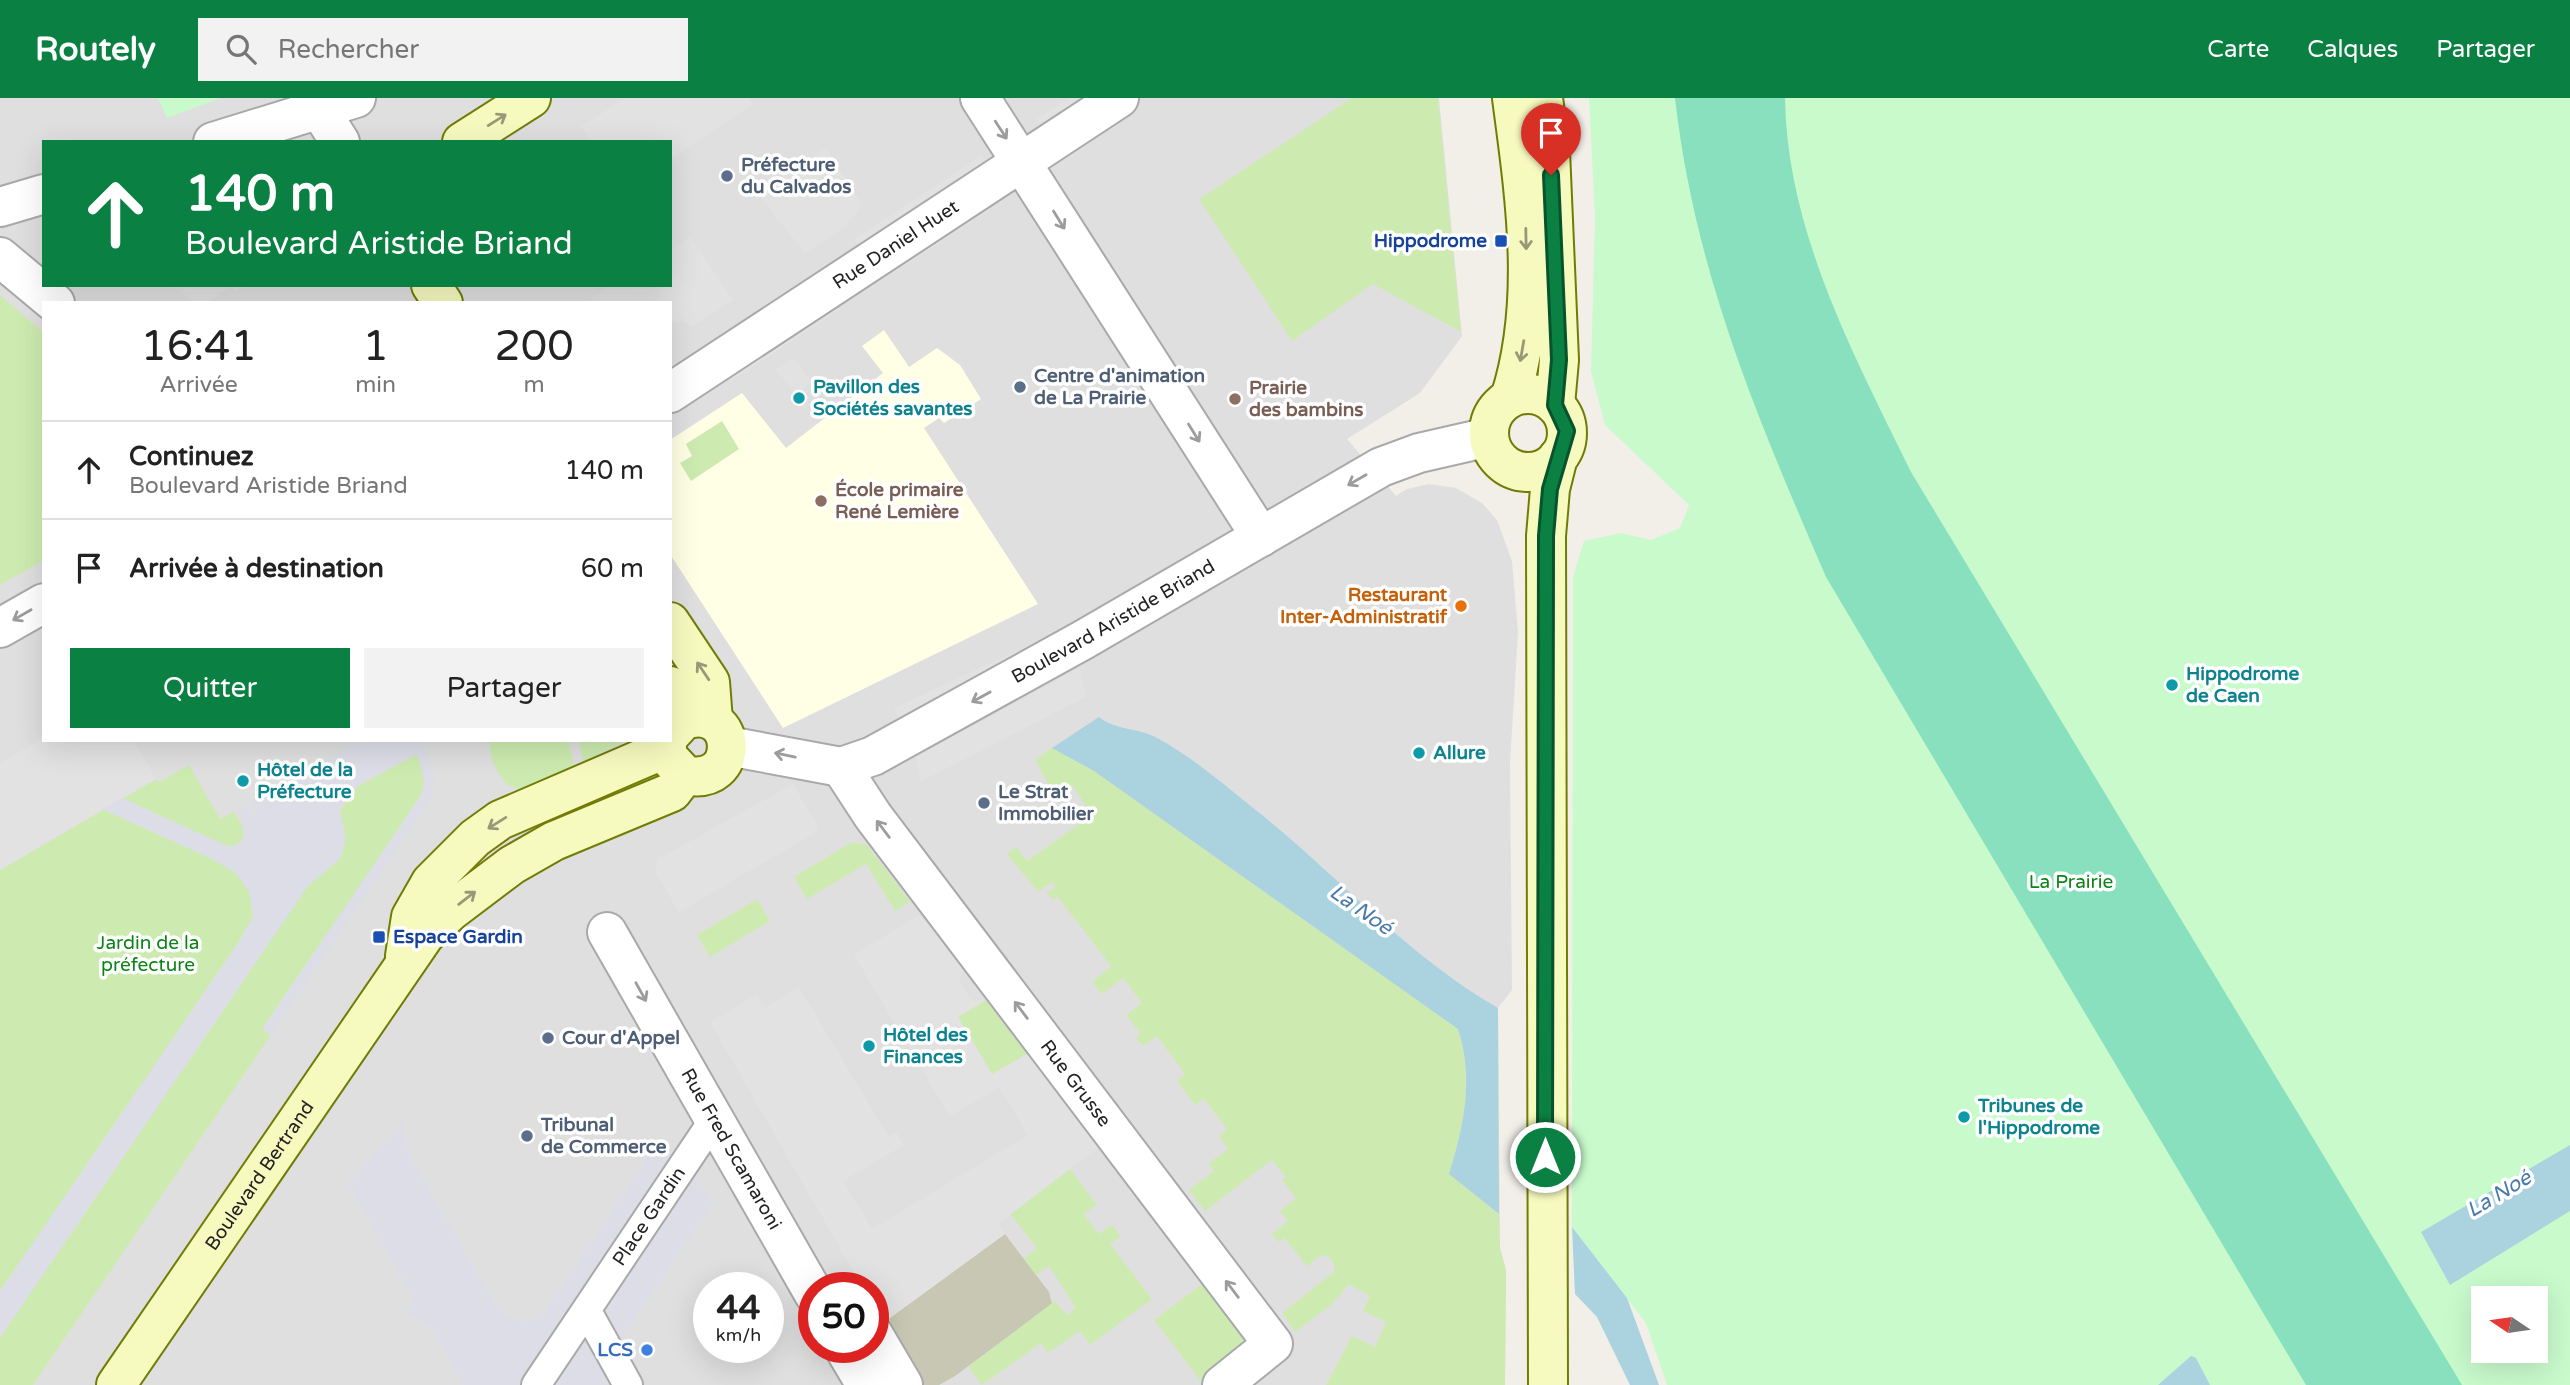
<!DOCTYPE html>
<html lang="fr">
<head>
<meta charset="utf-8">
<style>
  :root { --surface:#fff; --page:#f2f2f2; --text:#222; --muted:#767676; --line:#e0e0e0; --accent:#0b8043 }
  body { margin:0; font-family:"Varela Round",sans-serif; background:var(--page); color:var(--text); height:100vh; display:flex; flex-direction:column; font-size:26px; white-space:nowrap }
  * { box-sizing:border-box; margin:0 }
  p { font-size:23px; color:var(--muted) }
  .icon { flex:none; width:38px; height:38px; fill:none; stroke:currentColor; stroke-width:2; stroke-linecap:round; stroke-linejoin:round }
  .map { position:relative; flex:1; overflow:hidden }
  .details { position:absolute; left:42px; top:203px; width:630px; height:441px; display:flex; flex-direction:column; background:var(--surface); border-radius:0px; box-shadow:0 7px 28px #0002 }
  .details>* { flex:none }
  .hud { position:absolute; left:42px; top:42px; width:630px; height:147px; border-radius:0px; box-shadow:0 7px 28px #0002; background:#0b8043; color:#fff; overflow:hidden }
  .needle { width:46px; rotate:283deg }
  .fabs { position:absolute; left:2471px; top:1188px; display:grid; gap:14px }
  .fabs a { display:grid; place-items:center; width:77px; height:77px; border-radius:0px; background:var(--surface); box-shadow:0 7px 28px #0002; font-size:35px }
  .speed { position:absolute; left:693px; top:1174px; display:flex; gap:14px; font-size:35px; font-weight:700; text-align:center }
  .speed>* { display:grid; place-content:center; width:91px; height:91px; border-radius:50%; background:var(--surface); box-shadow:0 7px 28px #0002; line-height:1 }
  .speed small { font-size:18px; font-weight:400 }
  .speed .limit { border:10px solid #d22; background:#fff; color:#111 }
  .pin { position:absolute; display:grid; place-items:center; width:60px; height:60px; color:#fff; margin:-72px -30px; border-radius:50% 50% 50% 0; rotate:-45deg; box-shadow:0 0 7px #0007 }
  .pin .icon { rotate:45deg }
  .me { position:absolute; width:77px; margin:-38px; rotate:0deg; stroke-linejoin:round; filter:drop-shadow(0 0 5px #0008) }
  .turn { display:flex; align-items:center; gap:24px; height:147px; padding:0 28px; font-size:32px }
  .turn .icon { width:91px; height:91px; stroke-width:2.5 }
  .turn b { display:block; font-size:49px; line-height:60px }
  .eta { display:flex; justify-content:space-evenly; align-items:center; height:119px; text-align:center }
  .eta b { font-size:42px; font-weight:600; line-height:49px }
  .button { display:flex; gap:14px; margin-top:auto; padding:14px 28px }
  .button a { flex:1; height:80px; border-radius:0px; background:var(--accent); color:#fff; font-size:28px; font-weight:600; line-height:80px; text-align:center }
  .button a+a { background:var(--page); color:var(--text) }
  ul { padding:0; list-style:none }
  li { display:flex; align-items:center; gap:21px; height:98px; padding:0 28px; border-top:2px solid var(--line) }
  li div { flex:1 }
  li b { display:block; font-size:26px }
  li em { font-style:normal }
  header { display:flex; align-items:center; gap:42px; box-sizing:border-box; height:98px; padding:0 35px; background:var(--accent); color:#fff }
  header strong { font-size:33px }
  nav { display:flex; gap:38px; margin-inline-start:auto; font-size:24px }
  .search { width:490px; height:63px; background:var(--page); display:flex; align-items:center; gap:18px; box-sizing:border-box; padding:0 24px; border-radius:0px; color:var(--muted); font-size:26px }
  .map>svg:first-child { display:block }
</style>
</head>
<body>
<header>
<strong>Routely</strong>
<div class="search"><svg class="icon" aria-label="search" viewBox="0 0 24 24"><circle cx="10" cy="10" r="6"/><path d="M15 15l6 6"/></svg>Rechercher</div>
<nav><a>Carte</a><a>Calques</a><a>Partager</a></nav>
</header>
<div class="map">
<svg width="2570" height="1287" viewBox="0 0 2570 1287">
  <rect width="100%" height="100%" fill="#f2efe9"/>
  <!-- residential -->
  <path fill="#e0dfdf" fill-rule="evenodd" d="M0 0H1439L1462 238 1420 295 1347 341 1396 398 1407 391 1429 386 1456 390 1482 405 1497 422 1512 463 1518 534 1510 665 1512 892 1498 910 1500 1150 1506 1172 1505 1287H0ZM44 44H670V187H44ZM44 205H670V642H44ZM709 1190H768V1250H709ZM814 1190H873V1250H814Z"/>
  <!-- education -->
  <path fill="#ffffe5" d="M884 232 909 269 937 250 960 267 981 301 944 325 939 320 924 330 1038 506 783 630 670 456V342L742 295 786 350 883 275 862 248Z"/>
  <!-- construction -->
  <path fill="#c7c7b4" d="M1005 1136 1049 1194 1052 1206 955 1278 939 1287H919L883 1225Z"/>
  <!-- grass -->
  <path fill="#cdebb0" d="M1352 0H1438L1461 234 1373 186 1292 243 1199 101Z
    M0 197 44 235V462L0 487Z
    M722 323 739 351 691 383 680 365 692 358 686 346Z
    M359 642H422L435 683 431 701 33 1287H0V772L156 681 159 684 189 667 220 721 234 714 241 725 243 723 237 712 247 706 255 717 257 715 250 704Z
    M490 642H568L574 668C550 680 515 709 498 674 492 663 489 655 490 642Z
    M579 642H627L583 664Z
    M1052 650 1094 673 1458 931C1473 980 1464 1028 1449 1076L1499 1116 1500 1150 1506 1172 1505 1287H1326L1352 1238 1375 1249 1386 1224 1363 1213 1370 1198 1349 1186 1332 1206 1295 1234 1282 1215 1334 1174 1335 1167 1328 1158 1321 1157 1307 1168 1284 1140 1278 1144 1272 1136 1288 1123 1280 1113 1296 1100 1282 1082 1286 1079 1272 1062 1205 1113 1189 1092 1214 1073 1209 1065 1228 1051 1219 1038 1227 1031 1204 1001 1195 1007 1177 983 1185 976 1157 938 1143 948 1136 940 1141 936 1126 917 1142 905 1123 880 1102 896 1092 884 1111 868 1058 799 1053 802 1047 795 1055 789 1052 784 1038 794 1007 756 1016 749 1027 763 1092 717 1073 688 1056 700 1035 662Z
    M852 744 867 747 910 804 895 813 866 766 807 801 794 779Z
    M757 801 770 823 710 859 697 837Z
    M986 902 1027 956 992 976 958 919Z
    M1070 1071 1097 1107 1083 1116 1099 1136 1112 1127 1121 1138 1110 1146 1152 1201 1090 1247 1080 1233 1048 1255 1041 1245 982 1287 968 1269 1055 1203 1067 1217 1076 1210 1049 1168 1036 1177 1024 1161 1037 1150 1010 1116Z
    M1202 1186 1242 1237 1240 1252 1200 1282 1154 1222Z"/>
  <!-- park -->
  <path fill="#c8facc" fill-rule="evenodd" d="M158 0H221L167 20Z
    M1589 0H2570V1287H1667L1646 1225 1572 1129 1573 479 1584 443 1621 435 1651 442 1680 430 1689 407 1605 327 1591 274 1595 119ZM2483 1200H2536V1253H2483Z"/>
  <!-- pitch -->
  <path fill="#88e0be" d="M1675 0H1785C1787 134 1854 257 1911 374L2462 1287H2306L1826 479C1757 319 1695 175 1675 0Z"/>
  <!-- parking -->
  <path fill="#e2e2e2" d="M625 0H749L753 6 670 61V44H590L581 29Z
    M1069 0H1089L1043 30 1037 21Z
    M826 50 862 107 847 127 805 155 757 95Z
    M981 57 988 67 861 152 854 141Z
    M984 103 990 112 863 195 857 186Z
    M691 139 733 202 692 229 682 223 670 225V205H585L612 187H670V152Z
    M173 187H245L236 194 231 188 207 205H193Z
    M833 202 839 212 731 283 724 273Z
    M793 260 812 284 795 296 776 271Z
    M1036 544 1041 554 899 621 894 610Z
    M1080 570 1086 599 920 684 916 658Z
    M44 640V642H134L156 681 0 772V665Z
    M793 686 820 732 679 814 655 773 658 761Z
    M920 816 963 872 959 882 965 893 974 903 986 902 958 919 992 976 1027 956 1099 1049 998 1126 1005 1136 883 1225 873 1208V1190H863L710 924 757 896 766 909 799 889 888 1038 896 1034 904 1047 843 1083 872 1131 1028 1037 999 989 950 1019 854 857Z"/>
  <!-- plaza -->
  <path fill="#dddde8" d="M359 642H422L435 683 431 701 271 937 262 931 422 696 424 680 417 656 358 688 346 701 340 714 346 741 340 761 308 788 0 1240V1193L236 848 253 819 249 794 236 775 212 761 102 711 122 700 227 748H235L242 742 244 737 241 725 243 723 237 712 247 706 255 717 257 715 250 704Z
    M406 1019 403 1034 409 1056 497 1210 521 1224 530 1223 546 1212 645 1064 652 1043 683 1058 713 1106 621 1241 647 1287H464L430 1229 404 1215 414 1201 348 1086Z"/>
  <!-- water -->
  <path fill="#aad3df" d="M1099 619C1117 633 1137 629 1157 640 1191 658 1222 685 1252 709 1336 775 1404 856 1498 910L1499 1116 1449 1076C1464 1028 1474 980 1458 931L1094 673 1052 650Z
    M2570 1047V1113L2450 1187 2421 1134Z
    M1572 1129 1627 1200 1659 1287H1630L1597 1219 1575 1196Z
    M2191 1258 2196 1260 2210 1287H2158Z"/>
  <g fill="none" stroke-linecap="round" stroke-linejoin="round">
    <defs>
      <g id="pedestrian">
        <path d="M587 1213 628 1287"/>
        <path id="s1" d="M536 1287 713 1023"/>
      </g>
      <g id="minor">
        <path d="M980 0 1261 439"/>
        <path d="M213 44 320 11"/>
        <path d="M0 109 44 96"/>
        <path d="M0 159 55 205"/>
        <path id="s2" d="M670 295 1119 0"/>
        <path d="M0 530 44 505"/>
        <path id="s3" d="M841 669 873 718 1273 1246 1222 1287"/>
        <path id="s4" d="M607 834 814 1196"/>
        <path d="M873 1236 903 1287"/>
        <path d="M844 1250 866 1287"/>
      </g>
      <g id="tertiary">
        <path d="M312 0 340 44"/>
        <path d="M320 11 356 0"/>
        <path id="s5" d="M728 648 841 669 873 658 1083 542 1381 369 1419 355 1489 339"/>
      </g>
      <g id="secondary">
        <path d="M1543 0 1550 53 1559 262 1555 307"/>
        <path d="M462 44 531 0"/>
        <path d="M431 187 443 205"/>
        <circle cx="1528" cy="335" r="39"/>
        <path d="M1510 300C1541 204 1525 98 1512 0"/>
        <path d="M670 524 710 584 713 623"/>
        <path d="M670 588 679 601 684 622"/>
        <path d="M669 660 685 677C743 690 739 604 684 622L670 637"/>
        <path d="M405 858 411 819 431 784 475 740 500 722 667 650"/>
        <path id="s6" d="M116 1287 425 837 451 813 512 767 554 743 672 694 685 677"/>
        <path d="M1548 1287 1546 438 1550 391 1558 359"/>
      </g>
    </defs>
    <!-- pedestrian casing -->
    <use href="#pedestrian" stroke="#a9a9a9" stroke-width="32"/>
    <!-- minor casing -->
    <use href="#minor" stroke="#a9a9a9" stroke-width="42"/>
    <!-- tertiary casing -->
    <use href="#tertiary" stroke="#a9a9a9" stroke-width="42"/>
    <!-- secondary casing -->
    <use href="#secondary" stroke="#707d05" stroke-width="42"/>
    <!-- pedestrian -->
    <use href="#pedestrian" stroke="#fff" stroke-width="28"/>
    <!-- minor -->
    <use href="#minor" stroke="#fff" stroke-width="38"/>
    <!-- tertiary -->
    <use href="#tertiary" stroke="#fff" stroke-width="38"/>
    <!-- secondary -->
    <use href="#secondary" stroke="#f7fabf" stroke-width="38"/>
  </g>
  <!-- one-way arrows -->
  <defs><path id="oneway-shaft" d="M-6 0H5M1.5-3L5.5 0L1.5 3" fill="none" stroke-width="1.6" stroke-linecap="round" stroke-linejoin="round" transform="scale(1.75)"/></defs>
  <g stroke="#979978">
    <use href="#oneway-shaft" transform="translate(497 22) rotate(-32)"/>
    <use href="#oneway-shaft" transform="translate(1526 141) rotate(89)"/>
    <use href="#oneway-shaft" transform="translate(1522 253) rotate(100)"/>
    <use href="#oneway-shaft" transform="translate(703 573) rotate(-124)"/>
    <use href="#oneway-shaft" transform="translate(497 725) rotate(148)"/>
    <use href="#oneway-shaft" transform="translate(467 800) rotate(-38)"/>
  </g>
  <g stroke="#9c9c9c">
    <use href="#oneway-shaft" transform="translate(1001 32) rotate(57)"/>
    <use href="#oneway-shaft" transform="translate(1059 122) rotate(58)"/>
    <use href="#oneway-shaft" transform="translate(1194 335) rotate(58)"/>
    <use href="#oneway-shaft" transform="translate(1357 382) rotate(150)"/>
    <use href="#oneway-shaft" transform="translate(22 517) rotate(150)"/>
    <use href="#oneway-shaft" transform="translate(981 599) rotate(151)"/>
    <use href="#oneway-shaft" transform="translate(785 657) rotate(-168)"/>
    <use href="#oneway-shaft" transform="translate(883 731) rotate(-127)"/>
    <use href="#oneway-shaft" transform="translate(641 894) rotate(61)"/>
    <use href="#oneway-shaft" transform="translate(1021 912) rotate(-127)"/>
    <use href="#oneway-shaft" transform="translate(1232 1191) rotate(-127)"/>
  </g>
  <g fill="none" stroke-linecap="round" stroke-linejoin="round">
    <defs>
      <path id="route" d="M1545 1059 1546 438 1550 391 1567 333 1555 307 1559 262 1551 77"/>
    </defs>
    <!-- route casing -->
    <use href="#route" stroke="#07532c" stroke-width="18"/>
    <!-- route -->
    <use href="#route" stroke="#0b8043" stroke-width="12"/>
  </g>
  <!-- markers -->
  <g fill="#5c6f8a" stroke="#fff" stroke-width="2.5">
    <circle cx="727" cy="78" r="7"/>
    <circle cx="1020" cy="289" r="7"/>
    <circle cx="984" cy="705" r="7"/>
    <circle cx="548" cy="940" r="7"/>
    <circle cx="527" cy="1038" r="7"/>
  </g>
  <g fill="#1a4fb4" stroke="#fff" stroke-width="2.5">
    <rect x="1494" y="136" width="14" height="14" rx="3.5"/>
    <rect x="372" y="832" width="14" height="14" rx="3.5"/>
  </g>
  <g fill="#0f9aa8" stroke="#fff" stroke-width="2.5">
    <circle cx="799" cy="300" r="7"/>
    <circle cx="2172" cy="587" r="7"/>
    <circle cx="1419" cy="655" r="7"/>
    <circle cx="243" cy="683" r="7"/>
    <circle cx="869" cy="948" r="7"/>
    <circle cx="1964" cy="1019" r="7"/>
  </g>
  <g fill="#8d6e63" stroke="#fff" stroke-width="2.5">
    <circle cx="1235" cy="301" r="7"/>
    <circle cx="821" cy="403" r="7"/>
  </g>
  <circle fill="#e8710a" stroke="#fff" stroke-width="2.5" cx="1461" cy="508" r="7"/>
  <circle fill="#3f7fe0" stroke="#fff" stroke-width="2.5" cx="647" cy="1252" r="7"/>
  <g text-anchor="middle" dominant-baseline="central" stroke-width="7" stroke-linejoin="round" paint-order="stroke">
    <!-- service labels -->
    <g font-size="19" font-weight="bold" fill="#4e5e75" stroke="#fff" text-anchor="start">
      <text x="741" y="67">Préfecture<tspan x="741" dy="22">du Calvados</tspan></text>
      <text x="1034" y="278">Centre d'animation<tspan x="1034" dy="22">de La Prairie</tspan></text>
      <text x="998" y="694">Le Strat<tspan x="998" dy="22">Immobilier</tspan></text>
      <text x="562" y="940">Cour d'Appel</text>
      <text x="541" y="1027">Tribunal<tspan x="541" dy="22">de Commerce</tspan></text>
    </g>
    <!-- transit labels -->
    <g font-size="19" font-weight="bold" fill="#164399" stroke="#fff" text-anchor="end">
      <text x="1487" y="143">Hippodrome</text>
      <text x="393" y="839" text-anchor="start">Espace Gardin</text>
    </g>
    <!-- street labels -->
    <g font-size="19" fill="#222" stroke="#fff">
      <text stroke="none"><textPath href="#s2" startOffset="270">Rue Daniel Huet</textPath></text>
      <text stroke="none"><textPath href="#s5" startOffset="424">Boulevard Aristide Briand</textPath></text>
      <text stroke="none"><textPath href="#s3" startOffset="394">Rue Grusse</textPath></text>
      <text stroke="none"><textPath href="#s4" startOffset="250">Rue Fred Scamaroni</textPath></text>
      <text stroke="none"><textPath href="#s6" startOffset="254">Boulevard Bertrand</textPath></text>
      <text stroke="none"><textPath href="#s1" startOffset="203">Place Gardin</textPath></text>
    </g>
    <!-- culture labels -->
    <g font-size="19" font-weight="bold" fill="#0d838f" stroke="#fff" text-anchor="start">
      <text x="813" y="289">Pavillon des<tspan x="813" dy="22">Sociétés savantes</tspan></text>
      <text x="2186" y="576">Hippodrome<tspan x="2186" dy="22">de Caen</tspan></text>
      <text x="1433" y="655">Allure</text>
      <text x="257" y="672">Hôtel de la<tspan x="257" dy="22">Préfecture</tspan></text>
      <text x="883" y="937">Hôtel des<tspan x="883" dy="22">Finances</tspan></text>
      <text x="1978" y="1008">Tribunes de<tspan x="1978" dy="22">l'Hippodrome</tspan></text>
    </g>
    <!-- education labels -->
    <g font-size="19" font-weight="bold" fill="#785e54" stroke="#fff" text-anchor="start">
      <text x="1249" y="290">Prairie<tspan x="1249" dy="22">des bambins</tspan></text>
      <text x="835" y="392">École primaire<tspan x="835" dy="22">René Lemière</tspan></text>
    </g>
    <!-- food labels -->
    <g font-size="19" font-weight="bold" fill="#c56008" stroke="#fff" text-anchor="end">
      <text x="1447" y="497">Restaurant<tspan x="1447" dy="22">Inter-Administratif</tspan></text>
    </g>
    <!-- park labels -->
    <g font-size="19" fill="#0c8416" stroke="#fff">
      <text x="2071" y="784">La Prairie</text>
      <text x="148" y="845">Jardin de la<tspan x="148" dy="22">préfecture</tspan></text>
    </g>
    <!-- shop labels -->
    <g font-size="19" font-weight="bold" fill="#366cbe" stroke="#fff" text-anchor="end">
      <text x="633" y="1252">LCS</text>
    </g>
    <!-- water labels -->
    <g font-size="21" font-style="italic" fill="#4a7aab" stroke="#fff">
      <text transform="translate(1361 812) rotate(35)">La Noé</text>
      <text transform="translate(2499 1096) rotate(-31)">La Noé</text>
    </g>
  </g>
</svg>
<div class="fabs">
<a><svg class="needle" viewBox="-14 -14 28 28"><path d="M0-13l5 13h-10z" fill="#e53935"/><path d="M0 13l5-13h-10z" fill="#767676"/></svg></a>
</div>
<div class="speed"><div>44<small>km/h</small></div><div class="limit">50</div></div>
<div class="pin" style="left:1551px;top:77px;background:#d93025"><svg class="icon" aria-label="arrive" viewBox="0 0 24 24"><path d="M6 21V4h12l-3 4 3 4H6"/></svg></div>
<svg class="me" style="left:1545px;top:1059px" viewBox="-20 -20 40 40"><circle r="17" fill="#0b8043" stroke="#fff" stroke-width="3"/><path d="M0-11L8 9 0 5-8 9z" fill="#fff"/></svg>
<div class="hud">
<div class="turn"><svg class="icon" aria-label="ahead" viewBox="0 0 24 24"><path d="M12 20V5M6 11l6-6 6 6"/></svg><div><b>140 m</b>Boulevard Aristide Briand</div></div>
</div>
<section class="details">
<div class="eta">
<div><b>16:41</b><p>Arrivée</p></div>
<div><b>1</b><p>min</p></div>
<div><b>200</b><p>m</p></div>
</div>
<ul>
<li><svg class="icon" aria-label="ahead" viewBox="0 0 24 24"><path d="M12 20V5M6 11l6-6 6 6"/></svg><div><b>Continuez</b><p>Boulevard Aristide Briand</p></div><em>140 m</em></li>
<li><svg class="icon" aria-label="arrive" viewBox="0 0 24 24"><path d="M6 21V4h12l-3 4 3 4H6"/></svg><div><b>Arrivée à destination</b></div><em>60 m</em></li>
</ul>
<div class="button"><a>Quitter</a><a>Partager</a></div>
</section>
</div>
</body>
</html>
